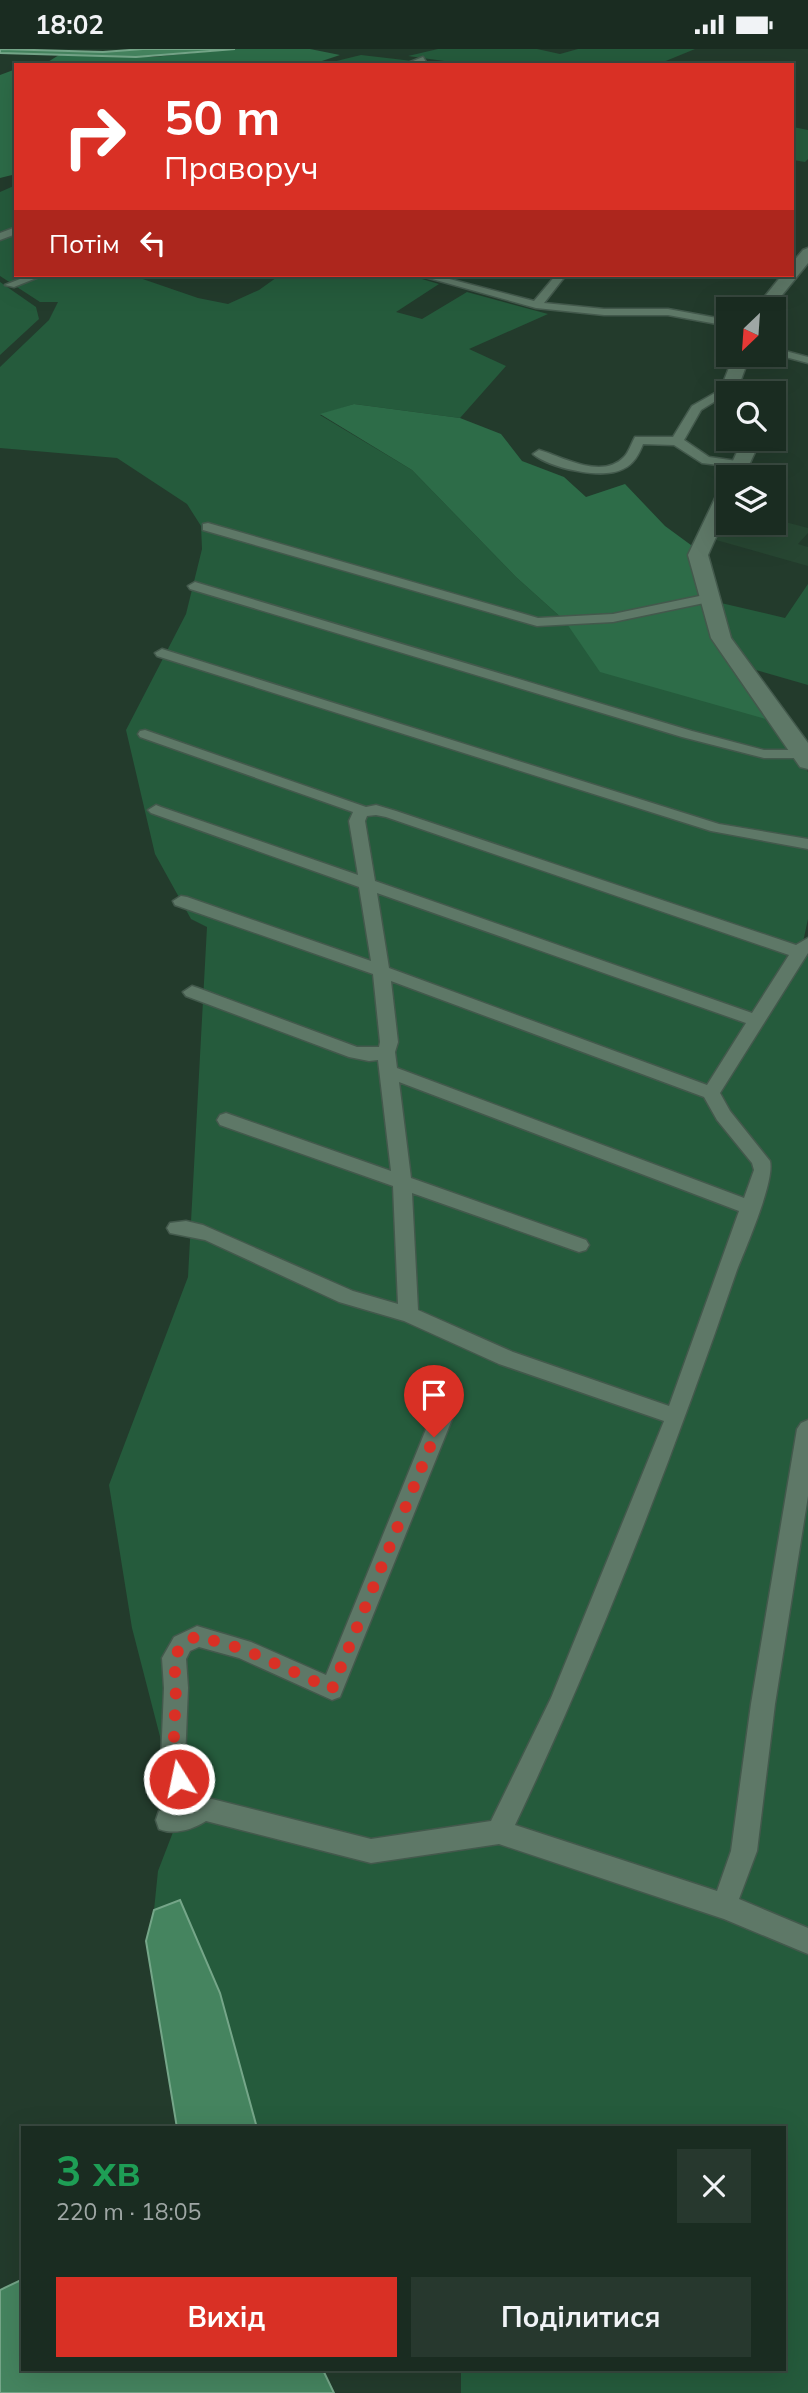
<!DOCTYPE html>
<html lang="uk">
<head>
<meta charset="utf-8">
<style>
  :root { --surface:#1a2c21; --page:#27382e; --text:#f1f3f6; --muted:#9fa7a5; --line:#38483f; --accent:#d93025 }
  body { margin:0; font-family:Mulish,sans-serif; background:var(--page); color:var(--text); height:100vh; display:flex; flex-direction:column; font-size:26px; white-space:nowrap }
  * { box-sizing:border-box; margin:0 }
  p { font-size:23px; color:var(--muted) }
  .icon { flex:none; width:38px; height:38px; fill:none; stroke:currentColor; stroke-width:2; stroke-linecap:round; stroke-linejoin:round }
  .map { position:relative; flex:1; overflow:hidden }
  .side { position:absolute; left:21px; top:2077px; width:765px; height:245px; display:flex; flex-direction:column; background:var(--surface); border-radius:0px; box-shadow:0 7px 28px #0002,0 0 0 2px var(--line) }
  .side>* { flex:none }
  .guide { position:absolute; left:14px; top:14px; width:780px; height:214px; border-radius:0px; box-shadow:0 7px 28px #0002,0 0 0 2px var(--line); background:#d93025; color:#fff; overflow:hidden }
  .needle { width:46px; rotate:205deg }
  .tools { position:absolute; left:716px; top:248px; display:grid; gap:14px }
  .tools a { display:grid; place-items:center; width:70px; height:70px; border-radius:0px; background:var(--surface); box-shadow:0 7px 28px #0002,0 0 0 2px var(--line); font-size:35px }
  .pin { position:absolute; display:grid; place-items:center; width:60px; height:60px; color:#fff; margin:-72px -30px; border-radius:50% 50% 50% 0; rotate:-45deg; box-shadow:0 0 7px #0007 }
  .pin .icon { rotate:45deg }
  .me { position:absolute; width:77px; margin:-38px; rotate:350deg; stroke-linejoin:round; filter:drop-shadow(0 0 5px #0008) }
  .turn { display:flex; align-items:center; gap:24px; height:147px; padding:0 35px; font-size:32px }
  .turn .icon { width:91px; height:91px; stroke-width:2.5 }
  .turn b { display:block; font-size:49px; line-height:60px }
  .then { display:flex; align-items:center; height:66px; padding:0 35px; background:#0003; gap:14px; font-size:26px }
  .round { display:grid; place-items:center; flex:none; width:74px; height:74px; border-radius:0px; background:var(--page) }
  .head { display:flex; align-items:center; justify-content:space-between; height:119px; padding:0 35px }
  h1 { font-size:42px; font-weight:700; line-height:52px; color:#1e9e55 }
  .cta { display:flex; gap:14px; margin-top:auto; padding:14px 35px }
  .cta a { flex:1; height:80px; border-radius:0px; background:var(--accent); color:#fff; font-size:28px; font-weight:700; line-height:80px; text-align:center }
  .cta a+a { background:var(--page); color:var(--text) }
  .status { display:flex; justify-content:space-between; align-items:center; height:49px; padding:0 35px; background:var(--surface); direction:ltr }
  .status svg { height:19px; fill:currentColor }
  .map>svg:first-child { display:block }
</style>
</head>
<body>
<div class="status"><b>18:02</b><svg viewBox="0 0 49 12"><path d="M0 12V9h3v3zM5 12V6h3v6zM10 12V3h3v9zM15 12V0h3v12zM26 1h20v11H26zM47 4h2v5h-2z"/></svg></div>
<div class="map">
<svg width="808" height="2344" viewBox="0 0 808 2344">
  <rect width="100%" height="100%" fill="#233b2c"/>
  <!-- built -->
  <path fill="#274632" d="M728 458V474H774V470L808 479V484L798 495 808 498V517L709 489Z"/>
  <!-- green -->
  <path fill="#255b3c" d="M438 0H537L560 5 578 0H695L656 16H473L408 7Z
    M361 6 447 16H320Z
    M793 78 808 81V110L805 113 793 111Z
    M16 136V226H131L198 249 228 255 259 241 280 226H408L439 235 396 263 422 270 467 243 548 265 469 300 506 317 460 369 354 355 320 366 412 421 516 528 565 572 780 674 808 723V870L803 893 808 895V2344H461V2321L784 2320V2079H257L220 1944 180 1851 154 1861 158 1822 180 1765 132 1579 109 1436 188 1228 207 878 191 870 155 805 126 681 186 565 202 500 201 477 187 455 117 409 0 399V318L49 271 58 253H40L0 227V143Z
    M0 233 36 258 39 270 0 306Z
    M808 535V636L756 621 729 586 721 554 785 569Z"/>
  <!-- forest -->
  <path fill="#2d6c48" d="M235 0H310L340 6 310 16H43L59 6 153 8Z
    M16 20V125L0 129V26Z
    M354 355 460 369 501 385 522 412 564 428 586 448 625 435 665 477 695 499 716 580 780 674 600 623 565 572 516 528 412 421 320 365Z"/>
  <!-- water -->
  <path fill="#45845f" stroke="#75a689" stroke-width="2" d="M0 0 103 3 143 0H235L136 8 0 4Z
    M180 1851 220 1944 257 2079H177L146 1892 154 1861Z
    M23 2230V2320L323 2321 334 2344H0V2241Z"/>
  <g fill="none" stroke-linecap="round" stroke-linejoin="round">
    <defs>
      <path id="street" d="M423 8 426 13 407 16 408 14Z
        M16 178V185L0 191V184Z
        M30 226H44L14 238 5 236Z
        M418 226H434L534 252 556 226H566L544 254 604 260H668L728 271V277L668 266H604L536 259Z
        M774 299 808 308V314L774 305Z
        M729 336 735 339 733 341 701 361 684 391 709 408 744 413V419L702 414 674 396 643 395C639 405 634 415 623 420 602 431 550 419 533 405L539 401C563 408 602 431 624 408 629 403 631 395 635 388H673L692 357Z
        M208 474 538 569 613 565 709 545 716 549 709 553 613 573 537 577 203 481V475Z
        M195 533 692 682 764 701H808V709H764L682 688 190 540 188 537Z
        M162 600 719 775 808 790V800L711 782 157 607 155 604Z
        M145 681 366 758 376 756 396 762 796 896 808 889V904L720 1044 730 1062 770 1112C775 1132 746 1198 737 1221 672 1410 600 1596 515 1776L717 1842 731 1802 751 1655 797 1380 801 1374 808 1371V1447L775 1655 757 1802 739 1850 808 1879V1905L724 1870 499 1795 371 1814 206 1772C192 1781 174 1786 159 1780L156 1771 159 1762 176 1758 161 1711 164 1639 162 1609 174 1588 197 1577 251 1593 326 1626 433 1363 437 1357 444 1354 451 1357 455 1363 340 1648 332 1651 239 1609 199 1598 190 1602 186 1610 188 1639 185 1711 198 1751 204 1748 371 1790 491 1772 551 1649 664 1372 499 1315 404 1272 339 1253 205 1191 170 1184 167 1179 170 1174 186 1172 203 1176 353 1242 398 1255 393 1137 220 1076 217 1071 220 1066 226 1064 391 1122 378 1011 369 1012 349 1008 186 947 183 943 192 937 198 939 357 998H379L380 993 373 925 175 856 173 852 181 847 187 848 371 912 359 838 151 764 148 761 156 756 161 758 358 826 349 772 353 763 140 688 138 685 140 682ZM376 766 386 768 789 906 752 964 375 832 365 772 367 767ZM377 844 746 974 707 1036 389 919ZM391 932 704 1048 717 1071 752 1114 754 1121 744 1149 397 1019 395 1003 398 993ZM399 1033 739 1162 669 1357 513 1303 418 1261 412 1144 579 1203 586 1201 589 1196 586 1191 411 1129Z"/>
      <path id="secondary" d="M808 199V214L770 261H754L782 226H793V213L803 201Z
        M734 306H750L738 339 742 345H728V349L721 339Z
        M743 390H761L743 429H728V433L725 429Z
        M728 436V461L708 506 731 589 808 694V720L800 718 711 589 688 506 719 441Z"/>
    </defs>
    <!-- street casing -->
    <use href="#street" stroke="#43594c" stroke-width="3"/>
    <!-- secondary casing -->
    <use href="#secondary" stroke="#43594c" stroke-width="3"/>
    <!-- street -->
    <use href="#street" fill="#5e7867" fill-rule="evenodd"/>
    <!-- secondary -->
    <use href="#secondary" fill="#5e7867" fill-rule="evenodd"/>
  </g>
  <g fill="none" stroke-linecap="round" stroke-linejoin="round">
    <!-- route -->
    <path stroke="#d93025" stroke-width="12" stroke-dasharray="0 21.6" d="M179 1730 173 1711 176 1639 174 1609 182 1595 197 1587 243 1600 332 1640 434 1388"/>
  </g>
</svg>
<div class="tools">
<a><svg class="needle" viewBox="-14 -14 28 28"><path d="M0-13l5 13h-10z" fill="#e53935"/><path d="M0 13l5-13h-10z" fill="#9fa7a5"/></svg></a>
<a><svg class="icon" aria-label="search" viewBox="0 0 24 24"><circle cx="10" cy="10" r="6"/><path d="M15 15l6 6"/></svg></a>
<a><svg class="icon" aria-label="layers" viewBox="0 0 24 24"><path d="M12 4l9 5-9 5-9-5zM3 14l9 5 9-5"/></svg></a>
</div>
<div class="pin" style="left:434px;top:1388px;background:#d93025"><svg class="icon" aria-label="arrive" viewBox="0 0 24 24"><path d="M6 21V4h12l-3 4 3 4H6"/></svg></div>
<svg class="me" style="left:179px;top:1730px" viewBox="-20 -20 40 40"><circle r="17" fill="#d93025" stroke="#fff" stroke-width="3"/><path d="M0-11L8 9 0 5-8 9z" fill="#fff"/></svg>
<div class="guide">
<div class="turn"><svg class="icon" aria-label="right" viewBox="0 0 24 24"><path d="M7 20v-9h11M14 6l5 5-5 5"/></svg><div><b>50 m</b>Праворуч</div></div>
<div class="then">Потім<svg class="icon" aria-label="left" viewBox="0 0 24 24"><path d="M17 20v-9H6M10 6l-5 5 5 5"/></svg></div>
</div>
<section class="side">
<div class="head"><div><h1>3 хв</h1><p>220 m · 18:05</p></div><a class="round"><svg class="icon" aria-label="close" viewBox="0 0 24 24"><path d="M6 6l12 12M18 6L6 18"/></svg></a></div>
<div class="cta"><a>Вихід</a><a>Поділитися</a></div>
</section>
</div>
</body>
</html>
